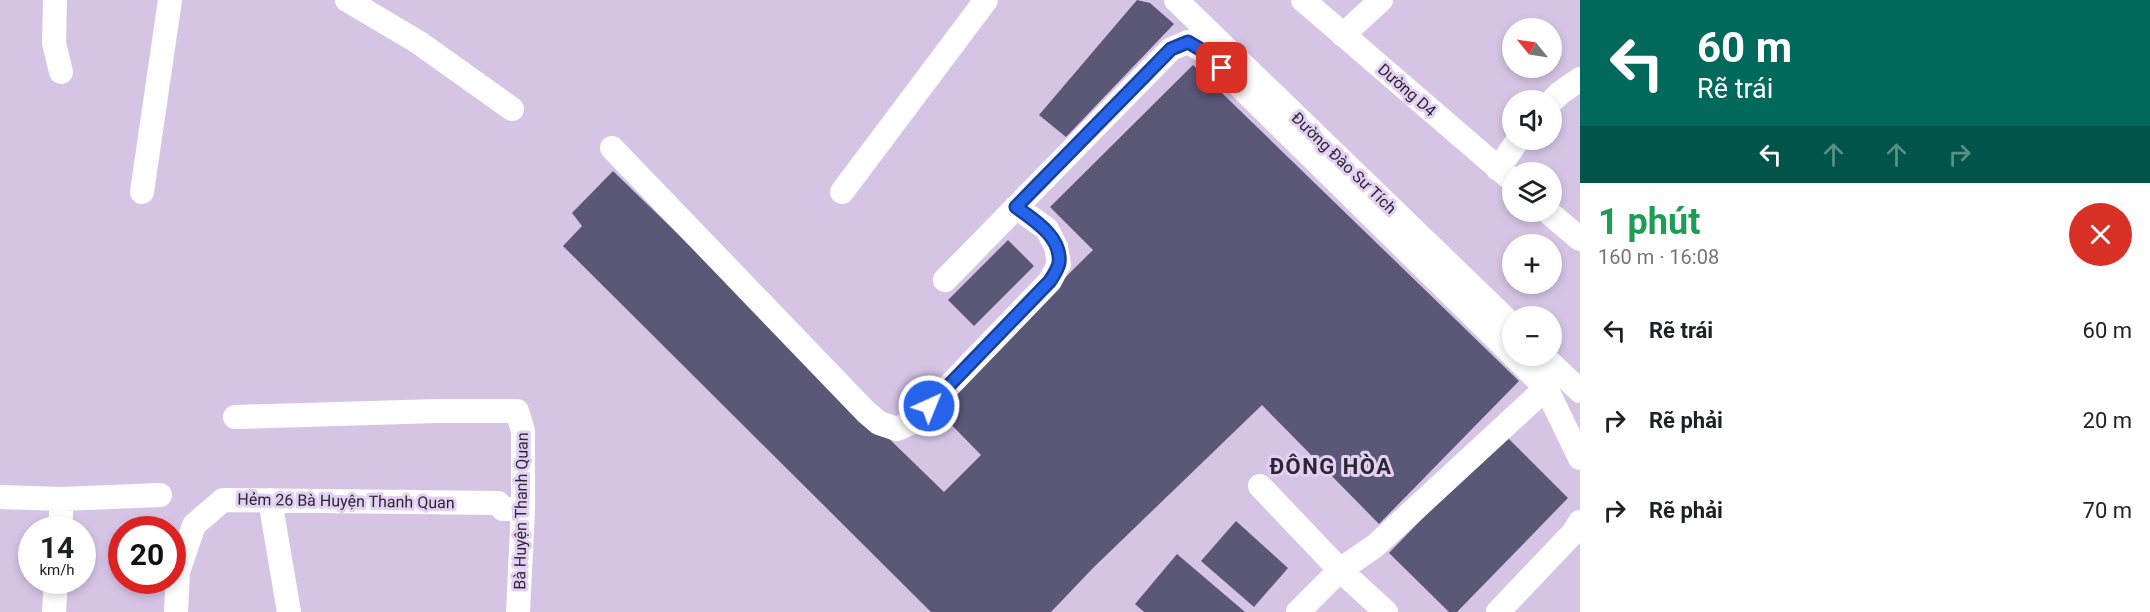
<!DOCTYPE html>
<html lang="vi">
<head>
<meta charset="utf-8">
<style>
  :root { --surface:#fff; --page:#f2f2f2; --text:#202124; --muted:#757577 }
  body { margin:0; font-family:Roboto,sans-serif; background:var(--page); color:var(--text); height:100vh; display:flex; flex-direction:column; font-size:22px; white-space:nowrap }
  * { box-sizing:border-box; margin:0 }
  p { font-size:20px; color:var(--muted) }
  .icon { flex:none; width:33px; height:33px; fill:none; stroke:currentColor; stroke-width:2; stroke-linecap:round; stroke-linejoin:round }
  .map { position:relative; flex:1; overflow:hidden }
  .sheet { display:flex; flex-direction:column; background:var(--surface); width:570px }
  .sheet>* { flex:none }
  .hud { background:#00695c; color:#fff; overflow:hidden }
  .needle { width:39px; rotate:300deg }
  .tools { position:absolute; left:1502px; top:18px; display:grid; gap:12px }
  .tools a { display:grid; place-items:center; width:60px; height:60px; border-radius:50%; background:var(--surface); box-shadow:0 3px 9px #0003; font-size:30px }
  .speed { position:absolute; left:18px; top:516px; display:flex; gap:12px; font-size:30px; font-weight:700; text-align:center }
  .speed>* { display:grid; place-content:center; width:78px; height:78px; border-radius:50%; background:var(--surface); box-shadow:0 3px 9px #0003; line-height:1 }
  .speed small { font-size:15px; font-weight:400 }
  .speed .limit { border:9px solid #d22; background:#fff; color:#111 }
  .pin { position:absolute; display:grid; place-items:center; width:51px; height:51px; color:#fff; margin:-26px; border-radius:12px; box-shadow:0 3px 9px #0006 }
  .me { position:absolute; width:66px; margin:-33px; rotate:44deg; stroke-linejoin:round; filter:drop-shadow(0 0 4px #0008) }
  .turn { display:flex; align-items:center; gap:21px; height:126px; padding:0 18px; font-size:27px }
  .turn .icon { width:78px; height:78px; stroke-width:2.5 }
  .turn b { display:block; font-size:42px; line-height:51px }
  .lanes { display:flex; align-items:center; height:57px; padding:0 18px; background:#0003; justify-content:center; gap:30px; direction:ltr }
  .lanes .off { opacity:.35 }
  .round { display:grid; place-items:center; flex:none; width:63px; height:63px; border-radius:32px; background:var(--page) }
  .headline { display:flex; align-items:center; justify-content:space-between; height:102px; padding:0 18px }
  h1 { font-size:36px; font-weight:700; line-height:45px; color:#1e9e55 }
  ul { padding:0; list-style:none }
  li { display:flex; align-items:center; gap:18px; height:90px; padding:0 18px }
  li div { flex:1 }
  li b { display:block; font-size:22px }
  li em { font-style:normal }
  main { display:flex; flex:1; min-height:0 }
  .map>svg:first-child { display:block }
</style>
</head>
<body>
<main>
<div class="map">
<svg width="1580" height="612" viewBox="0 0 1580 612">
  <rect width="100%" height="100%" fill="#d6c4e5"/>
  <!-- building -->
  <path fill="#5b5877" d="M1137 0 1150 3 1174 24 1066 137 1039 115Z
    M1193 65 1519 381 1379 524 1262 405 1093 568 1051 612H931L563 246 582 226 572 213 613 171 944 492 981 455 934 407 1093 250 1050 207Z
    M1008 240 1034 266 974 326 948 300Z
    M1504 434 1568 498 1457 612H1449L1389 553Z
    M1236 521 1288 568 1254 607 1201 561Z
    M1177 554 1245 612H1144L1135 604Z"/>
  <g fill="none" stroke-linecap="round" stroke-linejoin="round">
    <!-- minor -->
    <path stroke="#fff" stroke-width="24" d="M55 0 54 43 61 72
      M347 0 418 42 512 109
      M1176 0 1512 325
      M1303 0 1512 180
      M1343 35 1381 0
      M1551 102 1560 93 1580 79
      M612 148 866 412 879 423 897 429 915 421 1050 281 1059 264 1056 247 1047 229 1016 207
      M1498 169 1518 140
      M142 192 170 0
      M842 192 986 0
      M1548 212 1580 239
      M945 280 1171 49 1188 42 1205 52 1512 354
      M1514 356 1546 388 1580 458
      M1543 356 1580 391
      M235 417 437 411H517L523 431V509L518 612
      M1260 486 1340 570 1386 612
      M0 497 62 499
      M270 500 289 612
      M60 530 62 499 160 495
      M54 612 56 580
      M176 612 178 572 194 525 223 500 498 503 503 509H523
      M1298 612 1340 570 1375 546 1546 388
      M1498 612 1573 533 1580 522"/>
  </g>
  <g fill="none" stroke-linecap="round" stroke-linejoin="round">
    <defs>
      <path id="route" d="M929 406 1050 281C1053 276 1058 269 1059 263 1062 237 1034 220 1016 207L1171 49 1188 42 1205 52 1222 68"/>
    </defs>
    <!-- route casing -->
    <use href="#route" stroke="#184099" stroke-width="15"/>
    <!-- route -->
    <use href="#route" stroke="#2563eb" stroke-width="10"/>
  </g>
  <g text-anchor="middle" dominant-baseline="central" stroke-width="6" stroke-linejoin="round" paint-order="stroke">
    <!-- street labels -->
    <g font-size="16" fill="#2d2633" stroke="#e3d1f3">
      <text transform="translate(1407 90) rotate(41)">Dường D4</text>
      <text transform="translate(1344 163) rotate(44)">Đường Đào Sư Tích</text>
      <text transform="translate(346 501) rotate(1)">Hẻm 26 Bà Huyện Thanh Quan</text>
      <text transform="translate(521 511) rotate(-89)">Bà Huyện Thanh Quan</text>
    </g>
    <!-- district labels -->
    <g font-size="22" font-weight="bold" letter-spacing="1.5" fill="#2d2633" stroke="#e3d1f3">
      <text x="1331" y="466">ĐÔNG HÒA</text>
    </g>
  </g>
</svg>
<div class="tools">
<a><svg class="needle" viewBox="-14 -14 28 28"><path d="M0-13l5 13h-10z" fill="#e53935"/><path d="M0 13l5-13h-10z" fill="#757577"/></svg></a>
<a><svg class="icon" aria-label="sound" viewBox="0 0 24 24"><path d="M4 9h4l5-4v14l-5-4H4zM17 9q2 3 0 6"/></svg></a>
<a><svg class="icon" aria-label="layers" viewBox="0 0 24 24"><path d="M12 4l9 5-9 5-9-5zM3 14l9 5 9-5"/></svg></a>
<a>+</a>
<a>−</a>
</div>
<div class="speed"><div>14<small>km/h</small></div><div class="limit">20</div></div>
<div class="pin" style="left:1222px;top:68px;background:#d93025"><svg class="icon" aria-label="arrive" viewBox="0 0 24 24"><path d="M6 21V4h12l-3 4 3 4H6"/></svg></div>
<svg class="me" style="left:929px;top:406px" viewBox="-20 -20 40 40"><circle r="17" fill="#2563eb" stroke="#fff" stroke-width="3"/><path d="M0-11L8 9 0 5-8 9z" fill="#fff"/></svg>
</div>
<section class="sheet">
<div class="hud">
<div class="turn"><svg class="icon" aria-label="left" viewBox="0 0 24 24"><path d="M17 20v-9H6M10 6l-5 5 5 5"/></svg><div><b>60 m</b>Rẽ trái</div></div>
<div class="lanes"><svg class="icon" aria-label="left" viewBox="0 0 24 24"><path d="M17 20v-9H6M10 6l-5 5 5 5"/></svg><svg class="icon off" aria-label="ahead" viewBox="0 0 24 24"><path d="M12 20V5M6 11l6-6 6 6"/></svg><svg class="icon off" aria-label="ahead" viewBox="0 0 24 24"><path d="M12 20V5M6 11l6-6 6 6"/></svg><svg class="icon off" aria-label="right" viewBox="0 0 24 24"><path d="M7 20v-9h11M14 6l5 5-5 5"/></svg></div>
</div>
<div class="headline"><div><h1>1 phút</h1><p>160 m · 16:08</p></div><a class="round" style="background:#d93025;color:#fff"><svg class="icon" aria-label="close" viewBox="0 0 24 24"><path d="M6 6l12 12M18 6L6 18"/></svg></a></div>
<ul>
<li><svg class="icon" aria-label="left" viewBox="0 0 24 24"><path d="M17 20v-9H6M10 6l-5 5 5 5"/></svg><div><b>Rẽ trái</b></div><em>60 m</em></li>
<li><svg class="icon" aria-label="right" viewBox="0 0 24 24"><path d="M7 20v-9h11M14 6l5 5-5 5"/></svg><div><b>Rẽ phải</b></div><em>20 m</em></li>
<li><svg class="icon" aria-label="right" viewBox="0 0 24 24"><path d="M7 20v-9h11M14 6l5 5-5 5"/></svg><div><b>Rẽ phải</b></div><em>70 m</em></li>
</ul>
</section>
</main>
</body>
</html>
